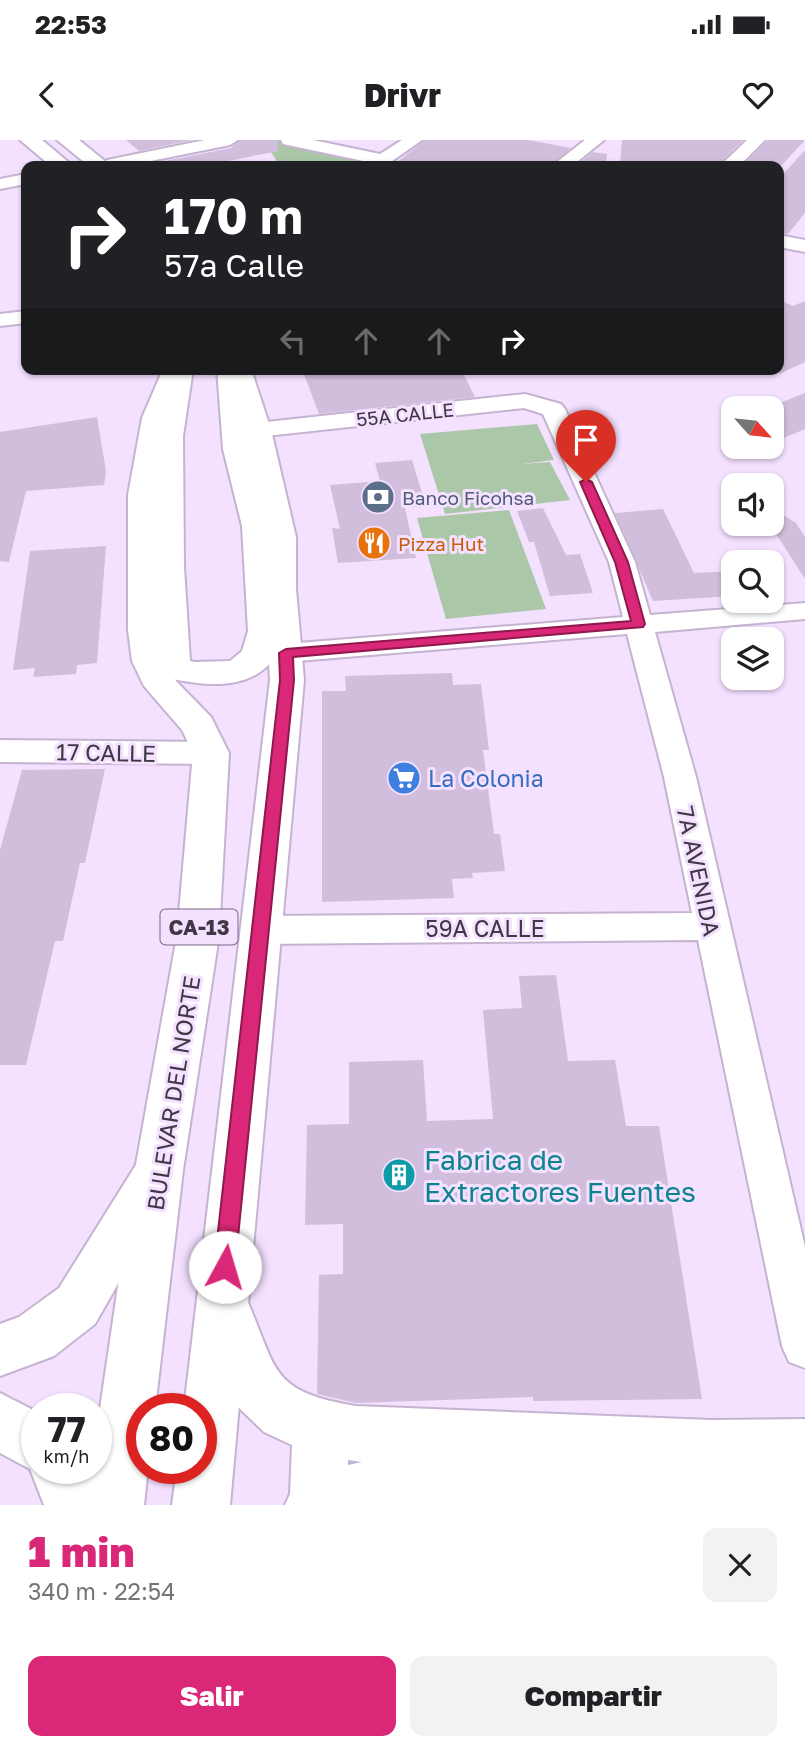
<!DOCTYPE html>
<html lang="es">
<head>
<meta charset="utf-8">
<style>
  :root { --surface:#fff; --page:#f2f2f2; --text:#202124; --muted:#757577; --accent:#db2777 }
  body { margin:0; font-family:"Golos Text",sans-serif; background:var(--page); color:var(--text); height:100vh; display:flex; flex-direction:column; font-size:26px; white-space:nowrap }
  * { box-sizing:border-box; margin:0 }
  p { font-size:23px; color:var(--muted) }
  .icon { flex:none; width:38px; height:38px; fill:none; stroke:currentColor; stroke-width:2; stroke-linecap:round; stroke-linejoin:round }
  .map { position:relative; height:1365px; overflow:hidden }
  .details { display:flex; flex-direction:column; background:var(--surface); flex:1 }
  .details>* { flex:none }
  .top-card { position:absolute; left:21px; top:21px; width:763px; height:214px; border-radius:14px; box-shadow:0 2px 5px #0004; background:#202124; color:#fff; overflow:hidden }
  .needle { width:46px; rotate:117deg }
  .controls { position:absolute; left:721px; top:256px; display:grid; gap:14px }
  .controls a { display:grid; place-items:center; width:63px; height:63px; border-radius:14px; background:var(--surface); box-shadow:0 2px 5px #0004; font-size:35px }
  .speed { position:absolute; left:21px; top:1253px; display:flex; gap:14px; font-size:35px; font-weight:700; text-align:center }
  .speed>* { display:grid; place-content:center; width:91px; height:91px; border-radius:50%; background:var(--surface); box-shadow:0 2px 5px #0004; line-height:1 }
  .speed small { font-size:18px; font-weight:400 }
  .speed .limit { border:10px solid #d22; background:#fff; color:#111 }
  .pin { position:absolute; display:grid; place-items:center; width:60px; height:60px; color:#fff; margin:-72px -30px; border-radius:50% 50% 50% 0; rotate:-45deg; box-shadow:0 0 7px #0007 }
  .pin .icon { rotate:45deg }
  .me { position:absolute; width:77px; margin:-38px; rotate:6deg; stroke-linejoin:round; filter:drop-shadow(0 0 5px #0008) }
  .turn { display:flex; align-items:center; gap:24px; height:147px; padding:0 28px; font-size:32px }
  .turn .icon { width:91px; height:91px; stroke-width:2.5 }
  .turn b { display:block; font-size:49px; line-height:60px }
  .lanes { display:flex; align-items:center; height:66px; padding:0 28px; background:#0003; justify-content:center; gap:35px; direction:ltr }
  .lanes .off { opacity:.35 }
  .round { display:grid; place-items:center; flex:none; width:74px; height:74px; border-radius:14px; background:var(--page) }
  .overview { display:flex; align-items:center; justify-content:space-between; height:119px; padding:0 28px }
  h1 { font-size:42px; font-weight:800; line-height:52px; color:var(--accent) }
  .cta { display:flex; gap:14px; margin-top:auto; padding:14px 28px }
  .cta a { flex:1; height:80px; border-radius:14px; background:var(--accent); color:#fff; font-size:28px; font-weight:800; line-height:80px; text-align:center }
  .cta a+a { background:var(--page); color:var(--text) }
  .status { display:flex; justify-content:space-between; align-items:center; height:49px; padding:0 35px; background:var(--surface); direction:ltr }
  .status svg { height:19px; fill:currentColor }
  header { display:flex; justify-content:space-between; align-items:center; height:91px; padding:0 28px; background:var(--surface); font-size:32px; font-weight:800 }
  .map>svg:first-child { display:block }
</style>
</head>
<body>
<div class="status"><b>22:53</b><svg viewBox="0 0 49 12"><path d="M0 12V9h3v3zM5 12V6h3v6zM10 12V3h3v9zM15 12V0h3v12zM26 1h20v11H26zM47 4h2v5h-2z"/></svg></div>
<header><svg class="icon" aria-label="back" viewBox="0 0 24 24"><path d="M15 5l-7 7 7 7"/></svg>Drivr<svg class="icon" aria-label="heart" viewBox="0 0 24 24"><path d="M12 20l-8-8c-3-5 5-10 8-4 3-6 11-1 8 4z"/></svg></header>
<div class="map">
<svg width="805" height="1365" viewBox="0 0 805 1365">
  <rect width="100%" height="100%" fill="#f4e0ff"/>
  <!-- green -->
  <path fill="#aac7a7" d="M263 0H280L369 20 359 26H280Z
    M537 284 554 320 521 324 550 322 570 360 445 374 420 294Z
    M509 370 546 469 446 479 417 378Z"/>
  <!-- building -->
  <path fill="#d1bedc" d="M126 0H192L139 11Z
    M240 0H277L278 11 203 26H159L155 23 231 8Z
    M425 0H528L571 8 550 26H392Z
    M622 0H743L717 26H620Z
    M768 0H805L781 26H742Z
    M805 10V73L788 94 779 93V39Z
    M593 12 607 14 606 26H576Z
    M779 160 793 166 805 161V222L779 234Z
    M302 229H461L475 257 319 274Z
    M805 253V289L772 303V268H767Z
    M97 277 106 331 104 345 26 351 9 422 0 421V292Z
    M412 320 426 366 405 368 416 418 338 423 332 388 340 389 330 345 380 341 375 323Z
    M543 368 566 415 580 414 593 453 550 456 534 402H529L517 371Z
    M772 368 796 383 805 397V439L769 383H772Z
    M663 369 694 433 733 431V456L653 461 615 373Z
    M106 406 97 523 77 525 76 534 33 537 35 528 13 530 30 411Z
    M452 533 453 545 481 544 489 610H483L494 694H500L505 731 472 733 473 738 452 739 454 758 322 762V551H346L345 536Z
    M105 629 85 723H80L63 801H55L26 925H0V710L22 630Z
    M556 835 568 921 615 920 626 986H659L702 1259 533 1261V1257L356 1263 317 1254 319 1135 343 1134V1084L305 1085 307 985 349 984V922L423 920 427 981 493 979 483 870 522 868 519 836Z"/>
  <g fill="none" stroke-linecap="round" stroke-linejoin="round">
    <defs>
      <path id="minor" d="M205 0H238L230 5 126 26 98 25 107 20Z
        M281 0H313L380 14 402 0H422L385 26H364L368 22 283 4Z
        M585 0H604L572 26H552Z
        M747 0H765L739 26H720Z
        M26 34V44L0 49V39Z
        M779 95 805 100V112L779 107Z
        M26 171V183L0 186V174Z
        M525 254 561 264 565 269 635 422 650 475 805 463V479L655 492 696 637 805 1107V1228L789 1222 782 1206 698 800 259 804 246 800 241 790 246 780 259 776 692 773 664 637 627 494 286 522 276 519 271 513 276 507 286 504 623 477 609 422 543 274 524 268 257 297 249 295 245 290 249 285 257 283Z
        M0 600 211 602 222 606 227 613 222 620 211 624 0 622Z"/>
      <path id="secondary" d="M167 229H193L183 296 184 427 190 521 195 522 230 521 242 511 248 491 242 386 223 309 217 229H243C246 255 246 283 251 309 256 335 267 360 272 386 277 415 290 500 271 522 245 553 196 545 161 536L156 528 152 427 155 296Z
        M156 1014 173 1020 180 1035 95 1184 54 1216 0 1236V1184L19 1177 59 1148 139 1020Z
        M228 1151 246 1158C278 1230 268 1251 356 1266L711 1280 805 1279V1365H285L290 1354 292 1305 264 1292 236 1265 217 1227 202 1176 210 1158ZM348 1320 362 1322 348 1325Z
        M0 1253 37 1272V1328H91L101 1351 102 1365H44L30 1329 0 1313Z"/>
      <path id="trunk" d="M20 0H42L73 26H51Z
        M57 0H79L111 26H89Z
        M163 229H189L170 278 158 355 162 490 166 521 176 541 211 577 229 613 219 796 183 1030 155 1269H142V1328H148L144 1365H86L92 1328H96V1296L135 1030 177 796 193 613 182 590 144 546 132 521 128 490V355L142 278Z
        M225 229H251L271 290 296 397V449L304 540 230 1365H172L177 1328H201V1269H184L270 540 264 449 266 397 243 290Z"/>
    </defs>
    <!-- minor casing -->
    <use href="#minor" stroke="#c5b3d0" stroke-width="4"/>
    <!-- secondary casing -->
    <use href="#secondary" stroke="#c5b3d0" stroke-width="4"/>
    <!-- trunk casing -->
    <use href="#trunk" stroke="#c5b3d0" stroke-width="4"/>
    <!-- minor -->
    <use href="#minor" fill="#fff" fill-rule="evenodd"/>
    <!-- secondary -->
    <use href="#secondary" fill="#fff" fill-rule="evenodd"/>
    <!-- trunk -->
    <use href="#trunk" fill="#fff" fill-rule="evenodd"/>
  </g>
  <!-- route -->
  <path fill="#db2777" stroke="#8e194d" stroke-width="2" d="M586 339 592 342 628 422 645 484 643 487 293 517 294 540 235 1127 232 1134 225 1137 217 1134 214 1127 280 540 279 513 286 509 631 481 615 422 580 342Z"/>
  <!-- icons -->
  <defs>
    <symbol id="bank-disc" viewBox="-11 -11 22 22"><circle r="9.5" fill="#5c6f8a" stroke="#f4e0ff"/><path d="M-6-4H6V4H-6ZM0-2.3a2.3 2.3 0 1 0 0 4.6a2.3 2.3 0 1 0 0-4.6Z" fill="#fff"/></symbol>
    <symbol id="restaurant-disc" viewBox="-11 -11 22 22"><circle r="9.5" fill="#e8710a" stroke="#f4e0ff"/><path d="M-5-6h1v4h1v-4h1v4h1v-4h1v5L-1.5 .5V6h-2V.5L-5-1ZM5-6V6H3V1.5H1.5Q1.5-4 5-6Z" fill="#fff"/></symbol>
    <symbol id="supermarket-disc" viewBox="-11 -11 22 22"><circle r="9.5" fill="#3f7fe0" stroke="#f4e0ff"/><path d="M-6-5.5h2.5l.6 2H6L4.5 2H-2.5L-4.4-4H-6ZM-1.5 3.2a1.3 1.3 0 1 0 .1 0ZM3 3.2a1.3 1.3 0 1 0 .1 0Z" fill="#fff"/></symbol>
    <symbol id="building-disc" viewBox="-11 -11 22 22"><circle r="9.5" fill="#0f9aa8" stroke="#f4e0ff"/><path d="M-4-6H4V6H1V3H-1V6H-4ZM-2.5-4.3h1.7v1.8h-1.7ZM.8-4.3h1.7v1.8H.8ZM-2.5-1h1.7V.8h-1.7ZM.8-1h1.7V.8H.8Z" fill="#fff"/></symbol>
  </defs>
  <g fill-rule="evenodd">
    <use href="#bank-disc" x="359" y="338" width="38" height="38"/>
    <use href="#restaurant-disc" x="355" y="384" width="38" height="38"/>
    <use href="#supermarket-disc" x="385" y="619" width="38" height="38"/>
    <use href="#building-disc" x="380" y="1016" width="38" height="38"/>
  </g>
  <g text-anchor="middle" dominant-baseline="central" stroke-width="6" stroke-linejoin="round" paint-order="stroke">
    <!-- far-street labels -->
    <g font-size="19" fill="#403945" stroke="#f4e0ff">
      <text transform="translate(405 274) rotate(-6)">55A CALLE</text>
    </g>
    <!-- far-service labels -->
    <g font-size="19" fill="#4e5e75" stroke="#f4e0ff" text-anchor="start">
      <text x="402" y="357">Banco Ficohsa</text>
    </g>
    <!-- far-food labels -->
    <g font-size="19" fill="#c56008" stroke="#f4e0ff" text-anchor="start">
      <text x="398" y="403">Pizza Hut</text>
    </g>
    <!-- shield labels -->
    <rect fill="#f4e0ff" stroke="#766b7d" stroke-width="2" x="160.5" y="769.5" width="77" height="35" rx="5"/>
    <g font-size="21" font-weight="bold" fill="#403945">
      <text x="199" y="787">CA-13</text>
    </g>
    <!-- street labels -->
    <g font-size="23" fill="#403945" stroke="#f4e0ff">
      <text transform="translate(106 612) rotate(1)">17 CALLE</text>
      <text transform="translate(699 731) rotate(78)">7A AVENIDA</text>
      <text x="485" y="788">59A CALLE</text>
      <text transform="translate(173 953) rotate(-81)">BULEVAR DEL NORTE</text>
    </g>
    <!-- shop labels -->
    <g font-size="23" fill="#366cbe" stroke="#f4e0ff" text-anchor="start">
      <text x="428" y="638">La Colonia</text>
    </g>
    <!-- near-culture labels -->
    <g font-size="28" fill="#0d838f" stroke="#f4e0ff" text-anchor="start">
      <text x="424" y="1019">Fabrica de<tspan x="424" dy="32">Extractores Fuentes</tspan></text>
    </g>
  </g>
</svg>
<div class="controls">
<a><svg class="needle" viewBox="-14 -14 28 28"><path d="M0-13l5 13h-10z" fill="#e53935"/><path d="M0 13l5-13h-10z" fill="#757577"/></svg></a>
<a><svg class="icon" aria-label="sound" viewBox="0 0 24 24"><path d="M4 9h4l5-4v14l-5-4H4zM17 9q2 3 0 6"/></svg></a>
<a><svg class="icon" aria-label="search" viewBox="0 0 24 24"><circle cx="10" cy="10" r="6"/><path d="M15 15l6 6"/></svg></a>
<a><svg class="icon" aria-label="layers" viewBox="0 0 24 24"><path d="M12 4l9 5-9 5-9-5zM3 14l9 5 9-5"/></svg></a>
</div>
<div class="speed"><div>77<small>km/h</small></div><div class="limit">80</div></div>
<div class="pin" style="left:586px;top:342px;background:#d93025"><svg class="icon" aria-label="arrive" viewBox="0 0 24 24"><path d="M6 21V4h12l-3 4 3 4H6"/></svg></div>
<svg class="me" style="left:225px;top:1127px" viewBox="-20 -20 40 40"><circle r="19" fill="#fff"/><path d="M0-13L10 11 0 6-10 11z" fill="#db2777"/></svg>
<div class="top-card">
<div class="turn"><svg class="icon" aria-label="right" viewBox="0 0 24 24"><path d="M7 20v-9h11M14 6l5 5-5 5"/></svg><div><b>170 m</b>57a Calle</div></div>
<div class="lanes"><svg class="icon off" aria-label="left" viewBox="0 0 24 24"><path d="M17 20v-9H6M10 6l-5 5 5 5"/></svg><svg class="icon off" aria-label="ahead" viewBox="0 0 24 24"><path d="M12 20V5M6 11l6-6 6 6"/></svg><svg class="icon off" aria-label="ahead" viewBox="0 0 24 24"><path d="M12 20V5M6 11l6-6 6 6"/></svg><svg class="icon" aria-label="right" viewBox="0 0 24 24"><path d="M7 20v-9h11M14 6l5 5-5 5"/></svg></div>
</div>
</div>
<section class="details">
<div class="overview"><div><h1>1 min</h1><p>340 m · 22:54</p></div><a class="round"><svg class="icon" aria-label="close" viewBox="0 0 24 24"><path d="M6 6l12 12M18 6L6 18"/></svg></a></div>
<div class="cta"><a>Salir</a><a>Compartir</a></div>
</section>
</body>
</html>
